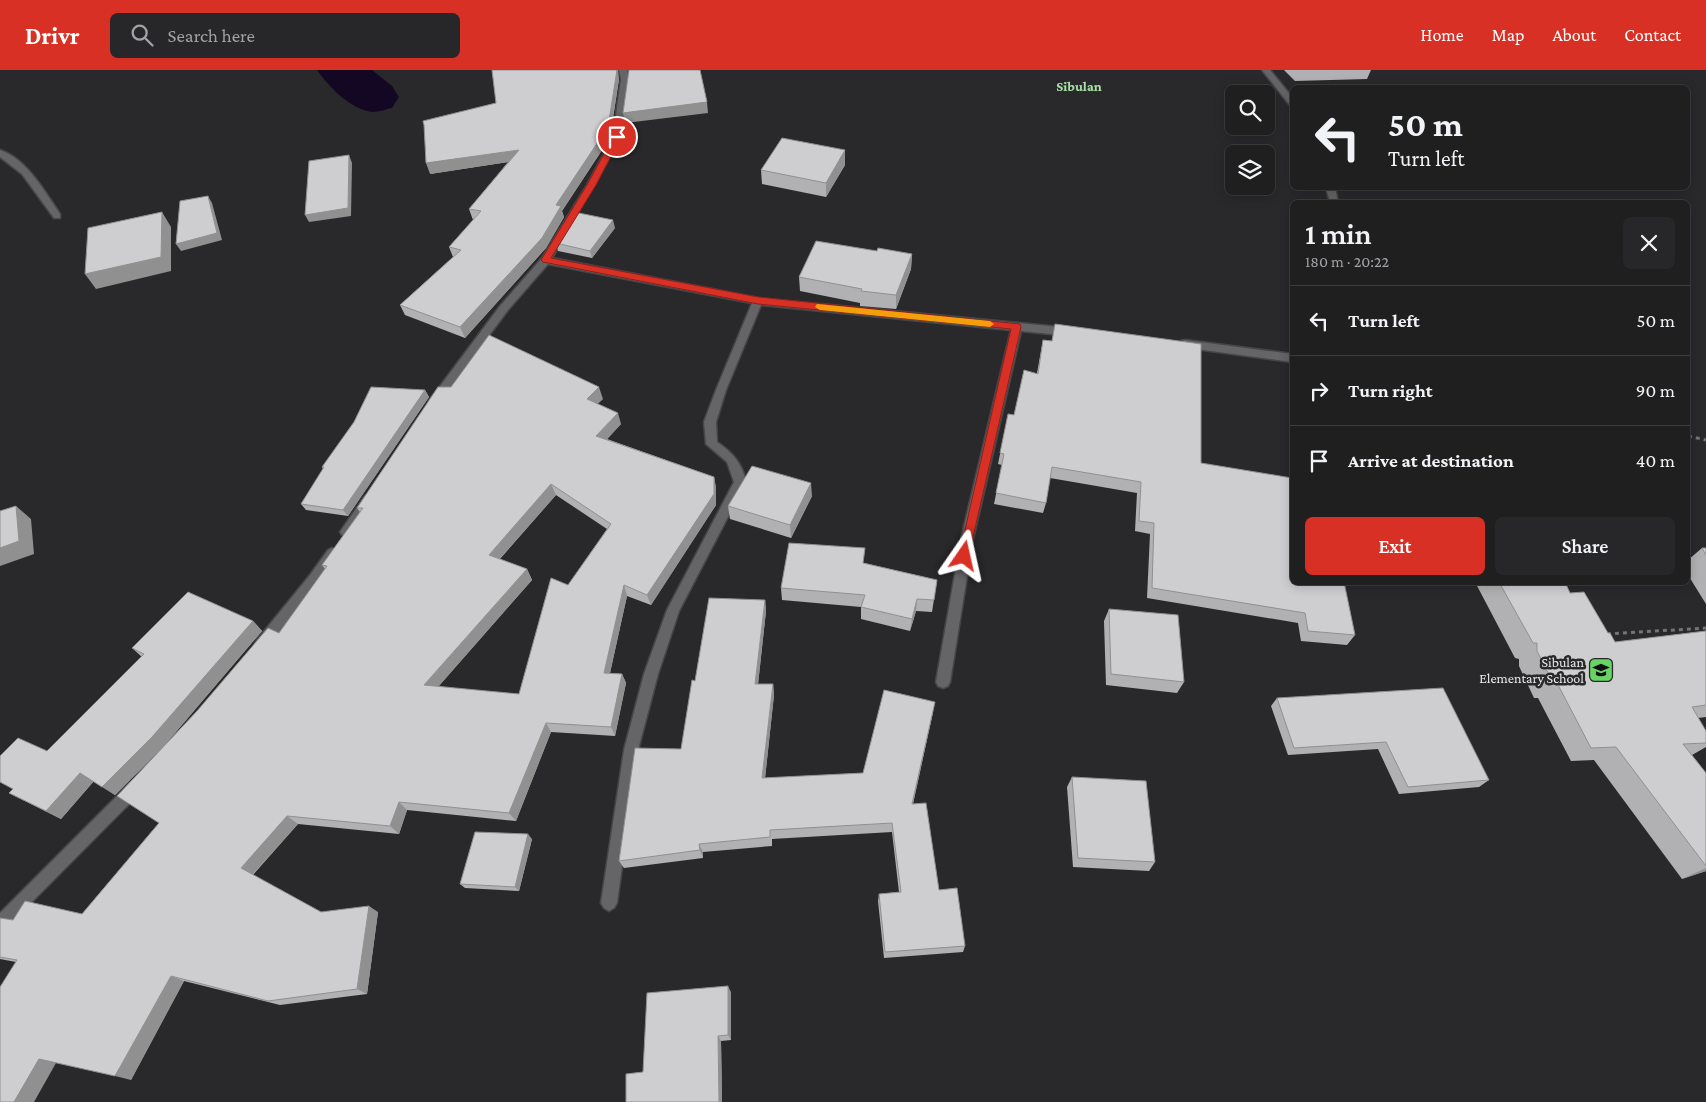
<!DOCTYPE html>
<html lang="en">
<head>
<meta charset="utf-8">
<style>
  :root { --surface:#1f1f20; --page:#272729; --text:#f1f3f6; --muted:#a1a2a5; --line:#3c3d3e; --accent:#d93025 }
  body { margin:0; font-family:"Crimson Pro",serif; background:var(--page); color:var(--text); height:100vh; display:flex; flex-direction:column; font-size:19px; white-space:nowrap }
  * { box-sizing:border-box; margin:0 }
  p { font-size:16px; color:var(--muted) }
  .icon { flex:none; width:28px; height:28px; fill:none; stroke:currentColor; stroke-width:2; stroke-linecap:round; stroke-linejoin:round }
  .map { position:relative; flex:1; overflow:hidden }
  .drawer { position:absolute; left:1290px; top:130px; width:400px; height:385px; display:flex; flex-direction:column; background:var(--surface); border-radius:8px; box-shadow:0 2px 12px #0003,0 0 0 1px var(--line) }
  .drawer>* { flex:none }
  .guide { position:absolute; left:1290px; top:15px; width:400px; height:105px; border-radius:8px; box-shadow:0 2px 12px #0003,0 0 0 1px var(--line); background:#1f1f20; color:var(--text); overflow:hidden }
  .tools { position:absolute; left:1225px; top:15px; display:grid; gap:10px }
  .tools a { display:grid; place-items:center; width:50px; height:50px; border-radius:8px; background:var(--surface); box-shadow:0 2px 12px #0003,0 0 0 1px var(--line); font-size:25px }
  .pin { position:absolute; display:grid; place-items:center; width:42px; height:42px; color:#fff; margin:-21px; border:2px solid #fff; border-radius:50%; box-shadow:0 1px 5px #0007 }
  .me { position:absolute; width:55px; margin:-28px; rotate:11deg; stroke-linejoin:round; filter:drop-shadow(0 0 4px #0008) }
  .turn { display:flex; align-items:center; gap:18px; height:105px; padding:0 15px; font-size:22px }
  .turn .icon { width:65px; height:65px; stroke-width:2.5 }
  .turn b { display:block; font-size:35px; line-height:42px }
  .round { display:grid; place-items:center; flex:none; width:52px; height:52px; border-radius:8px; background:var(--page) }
  .headline { display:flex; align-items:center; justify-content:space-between; height:85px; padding:0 15px }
  h1 { font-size:30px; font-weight:600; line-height:38px }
  .cta { display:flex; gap:10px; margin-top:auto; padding:10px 15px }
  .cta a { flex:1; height:58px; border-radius:8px; background:var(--accent); color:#fff; font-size:20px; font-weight:600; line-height:58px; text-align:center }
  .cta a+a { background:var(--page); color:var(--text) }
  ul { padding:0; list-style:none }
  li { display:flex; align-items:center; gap:15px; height:70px; padding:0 15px; border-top:1px solid var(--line) }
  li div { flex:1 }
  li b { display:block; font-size:19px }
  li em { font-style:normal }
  header { display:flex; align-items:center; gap:30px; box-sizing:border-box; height:70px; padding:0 25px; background:var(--accent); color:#fff }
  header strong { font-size:24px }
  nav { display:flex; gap:28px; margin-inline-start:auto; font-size:18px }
  .search { width:350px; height:45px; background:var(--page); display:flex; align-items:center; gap:12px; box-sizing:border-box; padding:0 18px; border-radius:8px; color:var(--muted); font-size:19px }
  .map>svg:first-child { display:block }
</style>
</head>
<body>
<header>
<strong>Drivr</strong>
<div class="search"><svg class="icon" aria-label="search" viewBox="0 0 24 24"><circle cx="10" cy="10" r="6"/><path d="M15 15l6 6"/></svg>Search here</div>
<nav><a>Home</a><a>Map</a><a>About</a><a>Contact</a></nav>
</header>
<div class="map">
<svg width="1706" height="1032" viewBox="0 0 1706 1032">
  <rect width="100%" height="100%" fill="#29292b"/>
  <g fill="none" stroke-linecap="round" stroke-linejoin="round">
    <!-- river -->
    <path fill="#140723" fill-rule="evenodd" d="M317 0H372L392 16 399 27 392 38C386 39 379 42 373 42 351 40 329 17 317 0Z"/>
    <defs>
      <path id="minor" d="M619 0H627L629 9 621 67 552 188 758 228 1070 258 1075 262 1070 266 1021 261 973 469 950 612 948 616 943 618 938 616 936 612 961 469 1011 260 761 235 726 320 716 352 717 372C733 383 742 393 746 412L679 541 658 604 638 680 617 833 614 838 609 841 604 838 601 833 624 680 644 604 667 540 734 412 727 392 706 374 704 352 716 320 752 233 548 194 508 240 438 334H430L429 331 500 236 542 188 587 115 613 67 621 9Z
        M1262 0H1270L1292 27V34H1289Z
        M0 80C27 89 45 122 60 144V148H54L22 104 0 87Z
        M1326 118H1335L1338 132H1330Z
        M1185 270 1292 284V292L1181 277 1180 274 1181 271Z
        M369 424 373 426 375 429 373 432 350 465H342L340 462 342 459 365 426Z
        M332 478 336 480 338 483 318 513 267 578 262 580 257 578 255 574 257 570 310 505 328 480Z
        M135 711 140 713 142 718 140 723 5 859 0 862V843L130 713Z"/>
    </defs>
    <!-- minor casing -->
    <use href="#minor" stroke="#464547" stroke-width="3"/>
    <!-- path -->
    <path stroke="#747476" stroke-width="3" stroke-dasharray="4 4" stroke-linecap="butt" d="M1688 366 1706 370
      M1607 564 1706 558"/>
    <!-- minor -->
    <use href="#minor" fill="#656466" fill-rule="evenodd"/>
  </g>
  <!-- wall -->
  <path fill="#b1b0b2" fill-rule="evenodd" d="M1284 0H1371L1367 9 1295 11Z
    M619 9 610 68 562 141 564 147 546 178 465 268 405 245 400 235 453 187 449 177 473 150 469 139 508 92 430 104Z
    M845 80V95L826 127 762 114 761 100Z
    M615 158 592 188 558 181 556 173Z
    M877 181 912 184 911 199 896 239 860 236V233L800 221 799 207Z
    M1055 254 1201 393 1355 565 1347 575 1301 571 1298 553 1147 528 1150 464 1135 461 1137 423 1050 408 1046 433 1043 443 994 434 1002 395 998 394 1008 344 1014 345 1037 303 1043 270 1052 271Z
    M425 320 429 327 348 446 306 440 301 434 323 399 322 397Z
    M603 329 597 334 621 354 607 369 714 407 716 418V435L651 535 627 526 610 603 622 604 626 613 615 666 551 662 516 751 407 740 399 764 298 754 253 805 321 842H378L367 924 280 935 184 911 131 1010 16 892 0 889V848L13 850 82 844 159 753 279 563 325 499 322 495 360 442 357 438ZM556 425 607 459 568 515 519 624 438 617 532 510 527 499 500 489Z
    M812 426 791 468 730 449 728 436Z
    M1702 478H1706V534L1688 505V490Z
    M864 493 937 510 932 542 916 541 910 561 861 549V537L782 530 781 518Z
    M1475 512H1565L1570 523 1615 572 1706 561V647L1698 648 1706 661V677L1692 685 1706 703V801L1682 809 1594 690 1571 691 1538 628H1534L1519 596V589L1515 588Z
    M765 530 766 541 758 614H773L774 625 765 708 863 703 933 642 913 734 939 820 965 876 963 882 884 888 878 831 879 824 899 822 892 762 772 769V776L703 782V788L624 798 619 791 681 679 695 611Z
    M1109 539 1184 612 1177 623 1106 615 1104 551Z
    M253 551 262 561 164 676 115 725 94 711 61 749 9 723 47 681 142 587 132 578Z
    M1277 628 1489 710 1479 717 1399 724 1378 679 1288 685 1271 636Z
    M1072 707 1155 792 1149 801 1073 797 1067 717Z
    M532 769 519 821 465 818 460 814Z
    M731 922V970L721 971 722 1032H626L643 1002Z"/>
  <!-- shaded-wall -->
  <path fill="#909091" d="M617 0H618L619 9 610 68 562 141 564 147 546 178 465 268 460 257 556 135Z
    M707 32 708 43 625 53 623 43Z
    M519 80 522 90 430 104 426 93Z
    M845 80V95L826 127V113Z
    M349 85 352 93 351 146 309 152 305 145Z
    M208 126 212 133 222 170 181 181 176 174Z
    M162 142 171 157V201L96 219 85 204Z
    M613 150 615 158 592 188 590 181Z
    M912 184 911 199 896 239V225Z
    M599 317 603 329 590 341 587 329Z
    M425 320 429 327 348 446 343 440Z
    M618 343 621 354 600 377 596 366Z
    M714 407 716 418V435L651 535 647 525Z
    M811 413 812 426 791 468 790 455Z
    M551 414 556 425 494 495 489 485Z
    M16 436 31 449 34 484 0 496V478Z
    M527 499 532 510 431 625 424 615Z
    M624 515 627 526 608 612 604 603Z
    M917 529 916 541 910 561 912 549Z
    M765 530 766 541 757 624 755 614Z
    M253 551 262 561 164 676 115 725 102 717Z
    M622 604 626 613 615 666 611 657Z
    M773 614 774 625 764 718 762 708Z
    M935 632 933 642 911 743 912 734Z
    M546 653 551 662 516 751 509 743Z
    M80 703 94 711 61 749 46 741Z
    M399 732 407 740 399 764 390 756Z
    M287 746 298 754 252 805 241 798Z
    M528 764 532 769 519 821 515 817Z
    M699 774 703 782V788L700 780Z
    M1706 798V801L1682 809Z
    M369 836 378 842 367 924 357 919Z
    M171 906 184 911 131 1010 115 1006Z
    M728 916 731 922V970L728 965Z
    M718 966 721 971 722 1032H719Z
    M39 989 56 993 34 1032H14Z"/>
  <!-- building -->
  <path fill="#cecdcf" stroke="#909091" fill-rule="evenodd" d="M492 0H617L608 57 556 135 561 136 542 168 460 257 400 235 461 180 449 177 481 141 469 139 519 80 426 93 424 55 423 51 496 33Z
    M629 0H700L707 32 623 43Z
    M782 68 845 80 826 113 761 100Z
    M349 85 348 138 305 145 309 91Z
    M208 126 217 163 176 174 180 131Z
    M162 142 161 187 85 204 88 158Z
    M574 142 613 150 590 181 556 173Z
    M816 171 877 181 878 178 912 184 896 225 861 221 862 219 799 207Z
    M1055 254 1201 274V393L1292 408V512H1344L1355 565 1308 561 1305 543 1152 518 1154 453 1139 451 1141 412 1052 397 1046 433 996 423 1004 384 1000 383 1008 344 1014 345 1024 300 1038 304 1043 270 1052 271Z
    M489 265 599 317 587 329 618 343 596 366 714 407V424L647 525 624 515 604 603 622 604 611 657 546 653 509 743 399 732 390 756 287 746 241 798 321 842 369 836 357 919 268 931 171 906 115 1006 39 989 14 1032H0V917L17 890 0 887V848L13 850 25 831 82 844 159 753 117 726 197 641 268 558 279 563 327 496 322 495 363 438H357L438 317H451ZM551 414 611 454 568 515 551 508 519 624 424 615 527 499 489 485Z
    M371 317 425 320 343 440 301 434 324 397H322L354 352Z
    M752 396 811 413 790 455 728 436Z
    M16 436 19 471 0 478V441Z
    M789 473 865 478 863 493 937 510 934 530 917 529 912 549 861 537 865 525 781 518Z
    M1702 478H1706V485Z
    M1499 512H1565L1570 523 1584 522 1608 563H1610L1615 572 1706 561V635L1692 637 1706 661V673L1683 674 1706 703V796L1616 677 1591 678 1557 613H1553L1537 581V573H1533Z
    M188 522 253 551 152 667 102 717 80 703 46 741 9 723 13 719 0 712V686L18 668 47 681 144 584 132 578Z
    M709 528 765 530 755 614H773L762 708 863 703 884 620 935 632 912 734 926 733 939 820 957 818 965 876 885 882 879 824 901 822 892 753 770 760V767L699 774 700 780 619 791 635 678 681 679 692 610 695 611Z
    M1109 539 1178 545 1184 612 1111 604Z
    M1443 618 1489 710 1408 717 1386 672 1294 678 1277 628Z
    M1072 707 1146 711 1155 792 1078 788Z
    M475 762 528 764 515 817 460 814Z
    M728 916V965L718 966 719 1032H626V1004L643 1002 647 923Z"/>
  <!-- route -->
  <path fill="#d93025" stroke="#8d1f18" d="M614 65 621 67 596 115 551 188 758 227 1020 254 1021 257 968 489 964 490 959 486 1011 259 758 234 543 192 541 190 587 115Z"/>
  <!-- slow -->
  <path fill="#f59e0b" d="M817 234 990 251 994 254 990 257 820 240 815 237Z"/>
  <!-- icons -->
  <defs>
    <symbol id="school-square" viewBox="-11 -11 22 22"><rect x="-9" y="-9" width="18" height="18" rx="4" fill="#68d465" stroke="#29292b"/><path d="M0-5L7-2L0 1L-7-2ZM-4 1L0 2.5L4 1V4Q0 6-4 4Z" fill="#111"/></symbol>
  </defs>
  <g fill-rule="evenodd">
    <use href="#school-square" x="1587" y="586" width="28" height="28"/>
  </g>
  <g text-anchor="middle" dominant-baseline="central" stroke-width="5" stroke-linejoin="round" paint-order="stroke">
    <!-- far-quarter labels -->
    <g font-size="14" font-weight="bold" fill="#aae2a6" stroke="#29292b">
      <text x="1079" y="16">Sibulan</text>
    </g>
    <!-- poi labels -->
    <g font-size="14" fill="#eae9eb" stroke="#29292b" text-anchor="end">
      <text x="1584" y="592">Sibulan<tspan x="1584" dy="16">Elementary School</tspan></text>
    </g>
  </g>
</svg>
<div class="tools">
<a><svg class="icon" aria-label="search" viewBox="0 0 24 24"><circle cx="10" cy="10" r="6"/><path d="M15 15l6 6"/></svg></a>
<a><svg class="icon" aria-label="layers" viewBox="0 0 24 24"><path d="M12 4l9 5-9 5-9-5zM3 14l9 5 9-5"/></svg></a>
</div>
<div class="pin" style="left:617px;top:67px;background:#d93025"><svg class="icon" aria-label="arrive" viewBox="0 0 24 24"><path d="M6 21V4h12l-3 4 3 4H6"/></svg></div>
<svg class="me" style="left:964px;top:486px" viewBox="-20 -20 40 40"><path d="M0-17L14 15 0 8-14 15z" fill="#d93025" stroke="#fff" stroke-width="4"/></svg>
<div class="guide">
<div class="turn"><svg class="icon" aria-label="left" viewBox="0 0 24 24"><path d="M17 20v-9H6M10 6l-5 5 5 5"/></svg><div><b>50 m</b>Turn left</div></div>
</div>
<section class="drawer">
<div class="headline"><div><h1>1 min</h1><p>180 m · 20:22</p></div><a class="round"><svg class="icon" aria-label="close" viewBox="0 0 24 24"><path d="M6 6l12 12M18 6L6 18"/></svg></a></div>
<ul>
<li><svg class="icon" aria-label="left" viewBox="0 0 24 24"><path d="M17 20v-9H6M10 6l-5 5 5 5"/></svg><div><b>Turn left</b></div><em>50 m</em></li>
<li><svg class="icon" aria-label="right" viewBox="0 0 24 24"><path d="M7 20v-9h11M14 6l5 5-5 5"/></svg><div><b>Turn right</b></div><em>90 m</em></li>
<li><svg class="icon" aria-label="arrive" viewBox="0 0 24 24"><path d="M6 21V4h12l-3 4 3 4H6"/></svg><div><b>Arrive at destination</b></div><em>40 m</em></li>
</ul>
<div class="cta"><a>Exit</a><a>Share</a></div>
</section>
</div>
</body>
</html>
